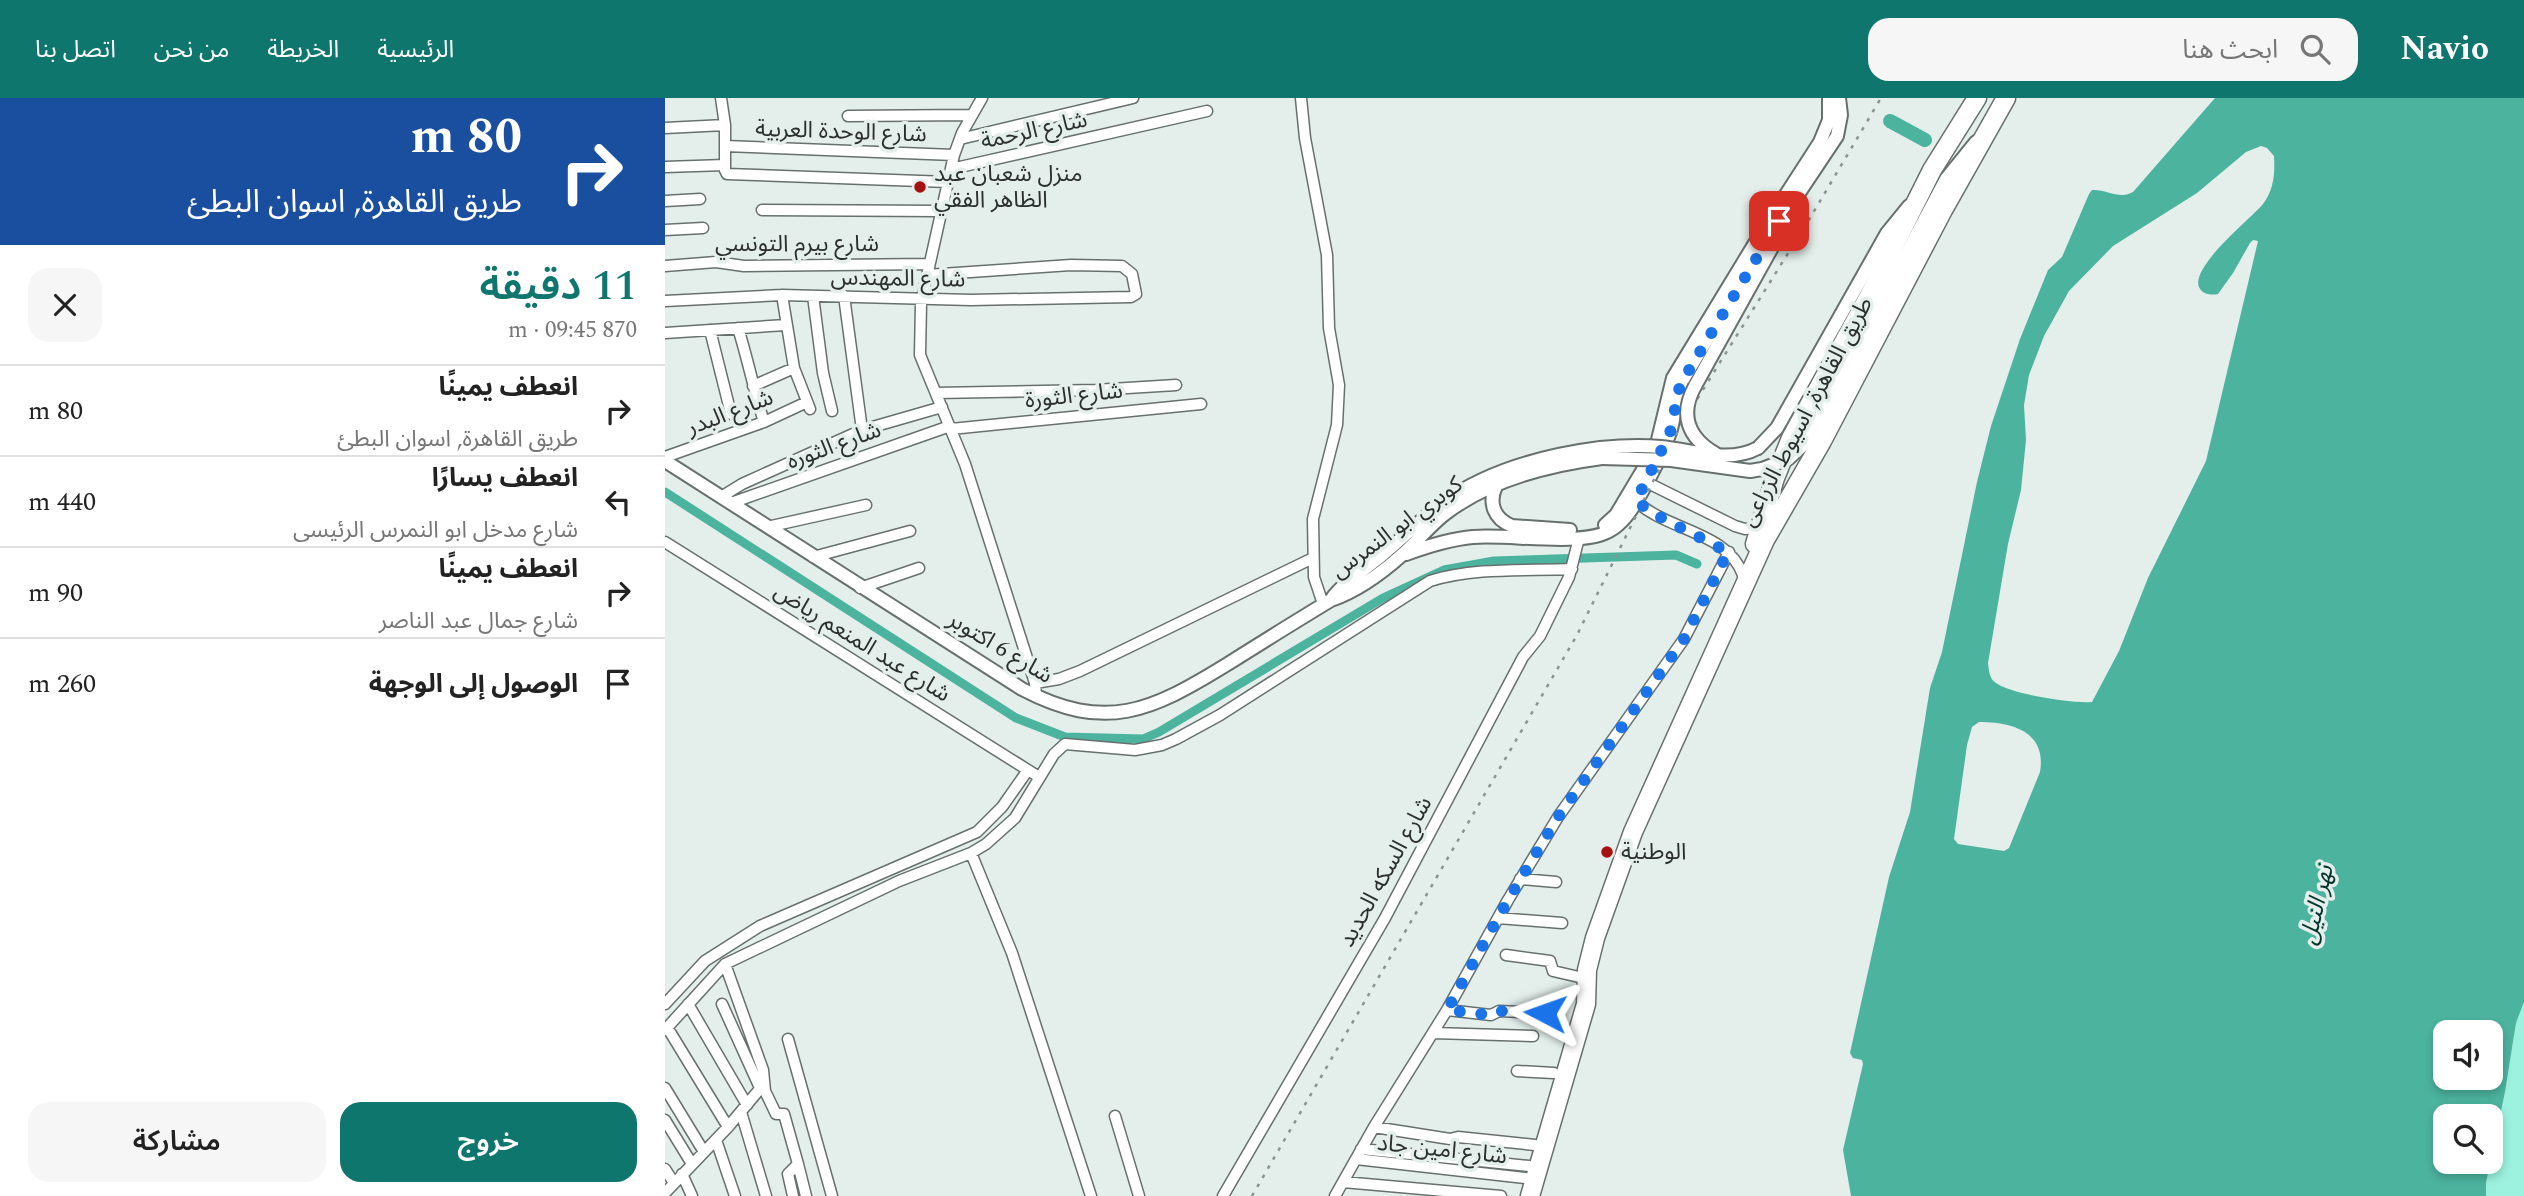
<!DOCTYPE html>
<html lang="ar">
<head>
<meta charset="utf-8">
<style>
  :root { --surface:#fff; --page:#f6f6f6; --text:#222; --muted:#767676; --line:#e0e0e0; --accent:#0f766e }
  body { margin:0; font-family:Spectral,"Noto Sans Arabic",serif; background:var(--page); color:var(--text); direction:rtl; height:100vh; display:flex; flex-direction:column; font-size:26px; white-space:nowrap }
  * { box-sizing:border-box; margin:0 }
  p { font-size:23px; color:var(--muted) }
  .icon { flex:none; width:38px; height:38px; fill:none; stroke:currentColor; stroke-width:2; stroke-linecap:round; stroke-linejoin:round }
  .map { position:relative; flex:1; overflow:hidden; direction:ltr }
  .panel { display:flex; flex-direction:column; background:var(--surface); width:665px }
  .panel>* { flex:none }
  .top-card { background:#1a4fa0; color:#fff; overflow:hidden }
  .controls { position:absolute; left:1768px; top:922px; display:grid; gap:14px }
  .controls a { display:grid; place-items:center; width:70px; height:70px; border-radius:14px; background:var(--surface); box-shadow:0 4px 10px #0003; font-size:35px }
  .pin { position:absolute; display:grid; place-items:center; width:60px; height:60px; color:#fff; margin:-30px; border-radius:14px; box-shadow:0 4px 10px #0006 }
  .me { position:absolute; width:77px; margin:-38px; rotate:274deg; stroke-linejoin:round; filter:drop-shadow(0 0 5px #0008) }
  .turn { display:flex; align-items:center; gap:24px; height:147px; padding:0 28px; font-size:32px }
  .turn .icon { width:91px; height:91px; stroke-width:2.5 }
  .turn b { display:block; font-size:49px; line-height:60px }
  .round { display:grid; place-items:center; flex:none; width:74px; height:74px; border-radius:21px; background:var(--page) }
  .overview { display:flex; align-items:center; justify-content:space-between; height:119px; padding:0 28px }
  h1 { font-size:42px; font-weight:600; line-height:52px; color:var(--accent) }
  .button { display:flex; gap:14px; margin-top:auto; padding:14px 28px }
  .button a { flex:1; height:80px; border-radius:21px; background:var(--accent); color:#fff; font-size:28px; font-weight:600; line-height:80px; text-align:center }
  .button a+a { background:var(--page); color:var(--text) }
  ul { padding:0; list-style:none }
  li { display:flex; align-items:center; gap:21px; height:91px; padding:0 28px; border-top:2px solid var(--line) }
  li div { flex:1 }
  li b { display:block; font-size:26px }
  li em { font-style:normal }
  header { display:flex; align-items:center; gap:42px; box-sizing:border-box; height:98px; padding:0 35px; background:var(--accent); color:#fff }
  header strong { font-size:33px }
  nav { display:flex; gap:38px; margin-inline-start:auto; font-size:24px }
  .search { width:490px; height:63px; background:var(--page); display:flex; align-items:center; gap:18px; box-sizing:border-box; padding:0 24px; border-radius:21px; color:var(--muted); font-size:26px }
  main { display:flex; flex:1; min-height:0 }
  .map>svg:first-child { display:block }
</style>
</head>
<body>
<header>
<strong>Navio</strong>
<div class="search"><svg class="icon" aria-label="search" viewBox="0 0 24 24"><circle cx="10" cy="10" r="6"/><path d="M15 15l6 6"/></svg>ابحث هنا</div>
<nav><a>الرئيسية</a><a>الخريطة</a><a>من نحن</a><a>اتصل بنا</a></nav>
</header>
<main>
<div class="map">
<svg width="1859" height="1098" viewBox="0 0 1859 1098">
  <rect width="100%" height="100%" fill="#e4efec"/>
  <!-- green -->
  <path fill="#9cf2df" d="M1859 904V1098H1821V1085L1840 994 1851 925Z"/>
  <!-- water -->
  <path fill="#4cb39e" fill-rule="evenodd" d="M1550 0H1859V904L1851 925 1840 994 1821 1085V1098H1186L1178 1052 1198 966 1197 962 1188 960 1185 955 1224 779 1245 714 1265 590 1277 554 1312 384 1326 328 1355 241 1383 172 1397 159 1424 96 1427 92C1441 91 1455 102 1468 94ZM1596 48 1602 50 1609 58C1610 75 1609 92 1598 106 1587 120 1514 177 1538 194 1543 197 1548 197 1553 196L1568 175 1585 145 1588 142 1593 143 1541 363 1483 480 1454 553 1427 604C1408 606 1346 596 1331 585 1324 581 1324 572 1323 565L1343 446 1356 392 1361 342 1359 307 1364 277 1379 238 1404 193 1448 148 1532 95 1581 54ZM1314 624C1346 624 1382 633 1375 674L1344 750 1339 753 1293 746 1289 741 1302 647 1307 629ZM1780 934H1825V980H1780ZM1780 1018H1825V1064H1780Z"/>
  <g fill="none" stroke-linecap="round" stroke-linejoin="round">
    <!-- canal -->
    <path stroke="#4cb39e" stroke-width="9" d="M0 394 351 620 400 639 478 641 494 634 718 500 779 472 829 463 1011 457 1032 466"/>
    <!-- river -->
    <path stroke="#4cb39e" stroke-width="14" d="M1225 23 1260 42"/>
    <defs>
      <path id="street" d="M56 0 60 27V72L62 76 283 84
        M317 0 297 35 289 57 256 205 255 257 300 366 370 585 371 598
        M636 0 640 40 662 157 664 230 674 287 672 327 648 421 649 479 658 506
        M183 18 306 17
        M0 30 60 27
        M295 41 468 0
        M60 48 289 57
        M0 69 60 67
        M286 71 542 13
        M0 103 35 101
        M97 112 276 113
        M0 132 38 130
        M0 168 51 164 79 168 264 166
        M117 197 129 270 145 311
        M148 198 158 275 167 313
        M179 198 197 332
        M0 203 117 197 306 202 466 199 471 196 467 176 457 168 406 167 262 177
        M73 230C83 262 89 293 99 324
        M45 232 66 316
        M0 235 121 227
        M88 288 129 270
        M271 295 430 292 511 287
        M286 331 536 306
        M0 359 99 324 142 304
        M981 384 1070 428 1080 431 1094 430
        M56 399 77 386 197 332 277 309
        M971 403C1002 433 1062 433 1078 477
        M66 405 285 328
        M102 429 201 407
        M0 444 374 679
        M148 459 245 433
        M195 490 254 470
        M370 585 394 581 415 573 648 460
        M306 755 347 855 426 1098
        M855 781 891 784
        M833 820 897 825
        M841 857 885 863 888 873 914 879
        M60 866 98 972 100 993 111 1016H119L133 1066 123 1076 128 1098
        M0 906 40 863 95 828 312 734 337 709 363 672
        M23 906 82 1007
        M57 906 95 990
        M782 912 826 917 834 913 880 915
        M2 929 63 1029
        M0 932 60 866 234 783 306 755 321 746 350 720 389 656 400 646 470 652 497 647 511 641 555 617 765 483C810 469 861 473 907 471
        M768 935 868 938
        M123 941 167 1098
        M852 973 889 975
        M0 990 39 1054
        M76 1014 101 1098
        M450 1018 474 1098
        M0 1022 27 1066
        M709 1029 785 1041 793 1039 870 1047
        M51 1042 70 1098
        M696 1051 864 1068
        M691 1061 860 1080
        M133 1066 141 1098
        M0 1071 9 1085
        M17 1076 27 1098
        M678 1084 836 1098
        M0 1095 63 1029 99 986
        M558 1098 720 820 858 559 875 538 904 479 914 440
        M670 1098 709 1029 782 912 843 802 893 719 1019 541 1064 454"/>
      <path id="secondary" d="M1030 288 1115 135
        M992 346 1008 280 1095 137 1155 44 1164 22V0
        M1093 350 1112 330 1222 135 1244 108
        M1123 361 1138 347 1149 330 1281 81 1311 44
        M0 363 357 591C441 635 486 613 561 567 596 545 631 523 666 502 692 493 718 474 738 456 753 443 765 427 781 415 825 382 883 367 937 360
        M831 388C823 405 829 421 847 428L905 432
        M940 427 951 417 982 365
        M741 456C763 448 785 441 808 439 843 436 914 448 942 434 955 428 964 416 971 404 983 384 999 353 1006 331 1011 313 1010 297 1019 280L1090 161 1172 38 1176 17 1174 0
        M668 499C682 481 701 471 717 457 738 440 757 420 779 404 824 372 881 357 935 350"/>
      <path id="highway" d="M1090 446 1110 380 1126 340 1204 198 1267 72 1312 0
        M865 1098 921 906 922 872 930 840 968 734 1100 442 1157 343 1278 112 1341 0"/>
    </defs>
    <!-- street casing -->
    <use href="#street" stroke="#67706e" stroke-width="13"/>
    <!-- secondary casing -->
    <use href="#secondary" stroke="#67706e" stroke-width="16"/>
    <!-- highway casing -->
    <use href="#highway" stroke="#67706e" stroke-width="21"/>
    <!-- street -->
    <use href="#street" stroke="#fff" stroke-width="10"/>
    <!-- secondary -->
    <use href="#secondary" stroke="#fff" stroke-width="12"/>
    <!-- highway -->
    <use href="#highway" stroke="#fff" stroke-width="18"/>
    <!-- rail -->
    <path stroke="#8b9391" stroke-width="2.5" stroke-dasharray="3.5 7" stroke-linecap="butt" d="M587 1098 912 537 1016 327 1145 120 1216 0"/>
    <defs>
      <path id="secondary-bridge" d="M1030 288C1014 317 1023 340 1051 356
        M935 350C955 348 976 347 996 349 1028 352 1063 366 1093 350
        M937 360 1006 362 1085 373 1097 371 1123 361"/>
    </defs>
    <!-- secondary-bridge casing -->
    <use href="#secondary-bridge" stroke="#67706e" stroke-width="16" stroke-linecap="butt"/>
    <!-- secondary-bridge -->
    <use href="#secondary-bridge" stroke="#fff" stroke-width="12"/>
  </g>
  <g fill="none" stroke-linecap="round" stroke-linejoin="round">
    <!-- route -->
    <path stroke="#1a73e8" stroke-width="12" stroke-dasharray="0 21.6" d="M880 915 834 913 826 917 782 912 843 802 893 719 1019 541 1063 454 989 416 971 403 1005 335 1015 287 1114 123"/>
  </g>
  <!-- markers -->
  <g fill="#a61211" stroke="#e4efec" stroke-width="2.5">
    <circle cx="255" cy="89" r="7"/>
    <circle cx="942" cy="754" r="7"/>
  </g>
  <g text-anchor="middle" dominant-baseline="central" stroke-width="7" stroke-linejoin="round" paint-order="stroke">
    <!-- street labels -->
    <g font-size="23" fill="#2b2f2e" stroke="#e4efec">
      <text transform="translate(369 33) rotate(-12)">شارع الرحمة</text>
      <text transform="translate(176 34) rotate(2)">شارع الوحدة العربية</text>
      <text x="132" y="146">شارع بيرم التونسي</text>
      <text transform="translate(233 181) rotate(1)">شارع المهندس</text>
      <text transform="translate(409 298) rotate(-6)">شارع الثورة</text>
      <text transform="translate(1142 314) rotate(-62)">طريق القاهرة, اسيوط الزراعى</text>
      <text transform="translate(65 315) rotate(-21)">شارع البدر</text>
      <text transform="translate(169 348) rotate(-20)">شارع الثوره</text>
      <text transform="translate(732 430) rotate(-36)">كوبري ابو النمرس</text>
      <text transform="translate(197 545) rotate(32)">شارع عبد المنعم رياض</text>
      <text transform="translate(335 550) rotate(31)">شارع 6 اكتوبر</text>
      <text transform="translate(721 774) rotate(-61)">شارع السكه الحديد</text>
      <text transform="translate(777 1052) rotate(6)">شارع امين جاد</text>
    </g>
    <!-- poi labels -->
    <g font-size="23" fill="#2b2f2e" stroke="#e4efec" text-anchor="start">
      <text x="269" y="76">منزل شعبان عبد<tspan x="269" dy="26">الظاهر الفقي</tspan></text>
      <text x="956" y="754">الوطنية</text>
    </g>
    <!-- water labels -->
    <g font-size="24" font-style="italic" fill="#00322a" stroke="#e4efec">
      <text transform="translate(1652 807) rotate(-77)">نهر النيل</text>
    </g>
  </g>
</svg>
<div class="controls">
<a><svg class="icon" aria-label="sound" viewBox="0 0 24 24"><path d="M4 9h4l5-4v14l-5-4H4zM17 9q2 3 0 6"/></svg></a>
<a><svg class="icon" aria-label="search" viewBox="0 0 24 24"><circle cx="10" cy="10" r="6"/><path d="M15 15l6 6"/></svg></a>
</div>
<div class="pin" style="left:1114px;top:123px;background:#d93025"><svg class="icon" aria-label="arrive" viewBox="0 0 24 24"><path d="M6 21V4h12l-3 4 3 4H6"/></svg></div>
<svg class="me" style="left:880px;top:915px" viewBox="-20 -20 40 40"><path d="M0-17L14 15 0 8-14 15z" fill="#1a73e8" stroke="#fff" stroke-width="4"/></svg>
</div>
<section class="panel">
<div class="top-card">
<div class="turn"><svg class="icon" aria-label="right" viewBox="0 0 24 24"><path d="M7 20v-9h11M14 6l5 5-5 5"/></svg><div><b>80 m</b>طريق القاهرة, اسوان البطئ</div></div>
</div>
<div class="overview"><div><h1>11 دقيقة</h1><p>870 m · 09:45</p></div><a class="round"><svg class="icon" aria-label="close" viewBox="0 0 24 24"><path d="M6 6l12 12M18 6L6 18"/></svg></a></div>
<ul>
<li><svg class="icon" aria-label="right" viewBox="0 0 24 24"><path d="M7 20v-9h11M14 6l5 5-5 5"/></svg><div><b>انعطف يمينًا</b><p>طريق القاهرة, اسوان البطئ</p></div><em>80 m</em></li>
<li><svg class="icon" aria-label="left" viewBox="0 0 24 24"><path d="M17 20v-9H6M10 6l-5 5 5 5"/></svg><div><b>انعطف يسارًا</b><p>شارع مدخل ابو النمرس الرئيسى</p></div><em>440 m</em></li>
<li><svg class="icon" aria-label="right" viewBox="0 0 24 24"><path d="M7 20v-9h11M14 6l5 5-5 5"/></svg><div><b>انعطف يمينًا</b><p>شارع جمال عبد الناصر</p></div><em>90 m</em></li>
<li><svg class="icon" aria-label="arrive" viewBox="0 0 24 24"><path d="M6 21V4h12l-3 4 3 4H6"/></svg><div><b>الوصول إلى الوجهة</b></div><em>260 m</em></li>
</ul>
<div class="button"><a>خروج</a><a>مشاركة</a></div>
</section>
</main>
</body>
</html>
